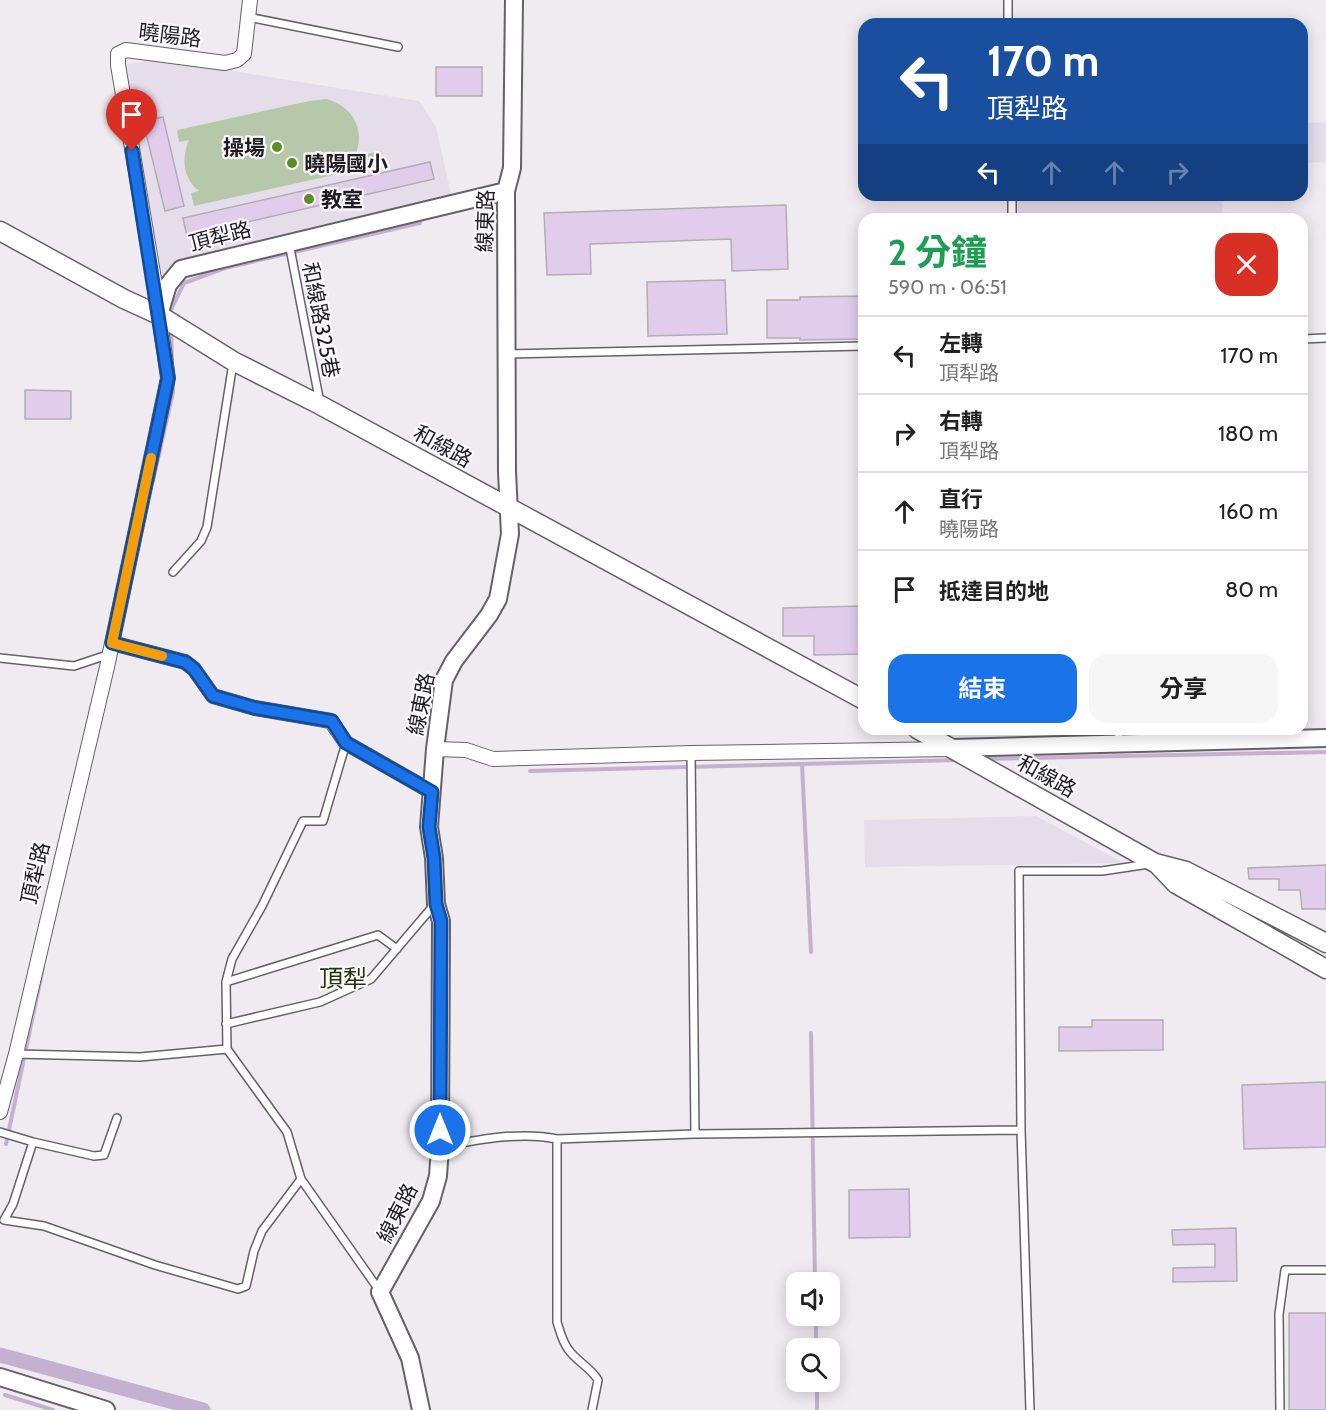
<!DOCTYPE html>
<html lang="zh-TW">
<head>
<meta charset="utf-8">
<style>
  :root { --surface:#fff; --page:#f6f6f6; --text:#222; --muted:#767676; --line:#e0e0e0; --accent:#1a73e8 }
  body { margin:0; font-family:Cabin,"Noto Sans TC",sans-serif; background:var(--page); color:var(--text); height:100vh; display:flex; flex-direction:column; font-size:22px; white-space:nowrap }
  * { box-sizing:border-box; margin:0 }
  p { font-size:20px; color:var(--muted) }
  .icon { flex:none; width:33px; height:33px; fill:none; stroke:currentColor; stroke-width:2; stroke-linecap:round; stroke-linejoin:round }
  .map { position:relative; flex:1; overflow:hidden }
  .side { position:absolute; left:858px; top:213px; width:450px; height:522px; display:flex; flex-direction:column; background:var(--surface); border-radius:18px; box-shadow:0 3px 15px #0003 }
  .side>* { flex:none }
  .guide { position:absolute; left:858px; top:18px; width:450px; height:183px; border-radius:18px; box-shadow:0 3px 15px #0003; background:#1a4fa0; color:#fff; overflow:hidden }
  .fabs { position:absolute; left:786px; top:1272px; display:grid; gap:12px }
  .fabs a { display:grid; place-items:center; width:54px; height:54px; border-radius:12px; background:var(--surface); box-shadow:0 3px 15px #0003; font-size:30px }
  .pin { position:absolute; display:grid; place-items:center; width:51px; height:51px; color:#fff; margin:-62px -26px; border-radius:50% 50% 50% 0; rotate:-45deg; box-shadow:0 0 6px #0007 }
  .pin .icon { rotate:45deg }
  .me { position:absolute; width:66px; margin:-33px; rotate:0deg; stroke-linejoin:round; filter:drop-shadow(0 0 4px #0008) }
  .turn { display:flex; align-items:center; gap:21px; height:126px; padding:0 30px; font-size:27px }
  .turn .icon { width:78px; height:78px; stroke-width:2.5 }
  .turn b { display:block; font-size:42px; line-height:51px }
  .lanes { display:flex; align-items:center; height:57px; padding:0 30px; background:#0003; justify-content:center; gap:30px; direction:ltr }
  .lanes .off { opacity:.35 }
  .round { display:grid; place-items:center; flex:none; width:63px; height:63px; border-radius:18px; background:var(--page) }
  .headline { display:flex; align-items:center; justify-content:space-between; height:102px; padding:0 30px }
  h1 { font-size:36px; font-weight:700; line-height:45px; color:#1e9e55 }
  .primary-button { display:flex; gap:12px; margin-top:auto; padding:12px 30px }
  .primary-button a { flex:1; height:69px; border-radius:18px; background:var(--accent); color:#fff; font-size:24px; font-weight:700; line-height:69px; text-align:center }
  .primary-button a+a { background:var(--page); color:var(--text) }
  ul { padding:0; list-style:none }
  li { display:flex; align-items:center; gap:18px; height:78px; padding:0 30px; border-top:2px solid var(--line) }
  li div { flex:1 }
  li b { display:block; font-size:22px }
  li em { font-style:normal }
  .map>svg:first-child { display:block }
</style>
</head>
<body>
<div class="map">
<svg width="1326" height="1410" viewBox="0 0 1326 1410">
  <rect width="100%" height="100%" fill="#efebf1"/>
  <!-- built -->
  <path fill="#e5ddea" d="M158 59 419 101 436 127 452 199 176 266 160 277 124 65Z
    M1326 122V162L1302 163V123Z
    M1018 195H1222V219H1018Z
    M1036 816 1124 863 865 867 864 820Z"/>
  <!-- green -->
  <path fill="#b7c8aa" d="M326 99C353 106 366 130 355 156L381 151 383 164 194 206 191 193 199 191C183 178 181 159 189 140L179 142 177 130 309 101Z"/>
  <g fill="none" stroke-linecap="round" stroke-linejoin="round">
    <!-- stream -->
    <path stroke="#c4b0d0" stroke-width="4" d="M171 315V310L184 283 225 268 420 223
      M171 328 172 360
      M153 481 173 392V385
      M983 759 1326 752
      M802 764 811 952
      M530 771 958 760
      M811 1033 815 1282
      M6 1144 43 968
      M816 1316V1348
      M817 1382V1410
      M5 1395 53 1410"/>
    <!-- canal -->
    <path stroke="#c4b0d0" stroke-width="15" d="M0 1355 203 1410"/>
  </g>
  <!-- building -->
  <path fill="#e1ccec" stroke="#b1aeb4" stroke-width="1.5" d="M436 67H482V96H436Z
    M163 117 184 206 165 211 143 121Z
    M430 162 434 179 187 236 183 218Z
    M786 205 788 269 732 271 731 239 590 244 591 274 547 275 544 213Z
    M725 280 727 334 648 336 647 282Z
    M864 296V339L800 340V338H767V300H800V297Z
    M25 390 71 391V419H25Z
    M863 606 864 654 814 655V636H783V608Z
    M1326 865V909H1302L1300 890H1279V879H1249L1248 868Z
    M1092 1020H1163V1050L1059 1051V1027H1092Z
    M1326 1082V1147L1244 1149 1242 1085Z
    M909 1189 910 1237 849 1238V1190Z
    M1236 1228 1237 1281 1173 1282V1268L1215 1267V1244L1173 1245 1172 1230Z
    M1289 1313H1326V1410H1289Z"/>
  <g fill="none" stroke-linecap="round" stroke-linejoin="round">
    <defs>
      <path id="service" d="M1008 0V24
        M248 17 398 47
        M1012 195V219
        M289 243 320 403
        M1302 339 1326 338
        M507 354 864 346
        M173 572 201 541 207 527 233 363
        M0 658 74 666 110 654
        M346 743 323 821H303L262 906 232 959 226 982 227 1049 287 1132 301 1179 379 1290
        M1118 744 1119 729
        M691 753 695 1134
        M226 982 378 935 397 949
        M226 1024 320 1002 371 979 434 905
        M16 1054 140 1057 227 1049
        M0 1132 33 1142 94 1156 104 1155 117 1118
        M33 1142 13 1204 4 1220 44 1226 155 1265 238 1289 246 1286 254 1251 262 1231 301 1179
        M440 1147C477 1140 520 1131 557 1139
        M592 1410 598 1380C590 1367 576 1361 568 1349 562 1341 560 1331 557 1322V1139L695 1134 1021 1130
        M1030 1410 1021 1130 1019 871H1102L1149 864
        M1280 1410 1279 1314 1285 1270H1326"/>
      <path id="minor" d="M112 643 185 662 194 669 213 696 255 708 331 721 346 743 432 792
        M435 749 466 750 493 759 691 753 951 749
        M0 1112 16 1054 107 667 168 378 154 279 118 65V54L126 50 225 63 237 60 244 54 250 0"/>
      <path id="tertiary" d="M159 315 168 285 181 269 506 191
        M953 748 1326 738
        M0 1377 106 1410
        M421 1410 410 1358 380 1292 431 1201 438 1176 440 1147 441 921 436 904 434 858 429 827 435 749 444 680 454 661 489 615 498 599 510 534 507 472 506 191 512 168 514 0"/>
      <path id="secondary" d="M0 231 124 299 159 315 233 361 320 405 864 700
        M917 729 1155 863 1186 871 1326 943
        M1157 864 1176 884 1326 969"/>
    </defs>
    <!-- service casing -->
    <use href="#service" stroke="#656267" stroke-width="10"/>
    <!-- minor casing -->
    <use href="#minor" stroke="#656267" stroke-width="16"/>
    <!-- tertiary casing -->
    <use href="#tertiary" stroke="#656267" stroke-width="20"/>
    <!-- secondary casing -->
    <use href="#secondary" stroke="#656267" stroke-width="21"/>
    <!-- service -->
    <use href="#service" stroke="#fff" stroke-width="7"/>
    <!-- minor -->
    <use href="#minor" stroke="#fff" stroke-width="14"/>
    <!-- tertiary -->
    <use href="#tertiary" stroke="#fff" stroke-width="16"/>
    <!-- secondary -->
    <use href="#secondary" stroke="#fff" stroke-width="18"/>
  </g>
  <g fill="none" stroke-linecap="round" stroke-linejoin="round">
    <defs>
      <path id="route" d="M132 151 168 378 112 643 185 662 194 669 213 696 255 708 332 721 346 743 432 792 429 827 434 858 436 904 441 921 440 1130"/>
    </defs>
    <!-- route casing -->
    <use href="#route" stroke="#114b97" stroke-width="15"/>
    <!-- route -->
    <use href="#route" stroke="#1a73e8" stroke-width="10"/>
    <!-- slow -->
    <path stroke="#f59e0b" stroke-width="10" d="M151 458 112 643 162 656"/>
  </g>
  <!-- markers -->
  <g fill="#5c8e26" stroke="#fcf8ff" stroke-width="2">
    <circle cx="277" cy="147" r="6"/>
    <circle cx="292" cy="163" r="6"/>
    <circle cx="309" cy="199" r="6"/>
  </g>
  <g text-anchor="middle" dominant-baseline="central" stroke-width="4.5" stroke-linejoin="round" paint-order="stroke">
    <!-- street labels -->
    <g font-size="21" fill="#1e1c1f" stroke="#fcf8ff">
      <text transform="translate(170 35) rotate(7)">曉陽路</text>
      <text transform="translate(485 221) rotate(-88)">線東路</text>
      <text transform="translate(220 236) rotate(-14)">頂犁路</text>
      <text transform="translate(321 320) rotate(79)">和線路325巷</text>
      <text transform="translate(443 446) rotate(29)">和線路</text>
      <text transform="translate(421 704) rotate(-79)">線東路</text>
      <text transform="translate(1047 776) rotate(29)">和線路</text>
      <text transform="translate(35 873) rotate(-77)">頂犁路</text>
      <text transform="translate(397 1213) rotate(-63)">線東路</text>
    </g>
    <!-- poi labels -->
    <g font-size="21" font-weight="bold" fill="#1e1c1f" stroke="#fcf8ff" text-anchor="start">
      <text x="265" y="147" text-anchor="end">操場</text>
      <text x="304" y="163">曉陽國小</text>
      <text x="321" y="199">教室</text>
    </g>
    <!-- quarter labels -->
    <g font-size="24" fill="#1f3704" stroke="#fcf8ff">
      <text x="343" y="978">頂犁</text>
    </g>
  </g>
</svg>
<div class="fabs">
<a><svg class="icon" aria-label="sound" viewBox="0 0 24 24"><path d="M4 9h4l5-4v14l-5-4H4zM17 9q2 3 0 6"/></svg></a>
<a><svg class="icon" aria-label="search" viewBox="0 0 24 24"><circle cx="10" cy="10" r="6"/><path d="M15 15l6 6"/></svg></a>
</div>
<div class="pin" style="left:132px;top:151px;background:#d93025"><svg class="icon" aria-label="arrive" viewBox="0 0 24 24"><path d="M6 21V4h12l-3 4 3 4H6"/></svg></div>
<svg class="me" style="left:440px;top:1130px" viewBox="-20 -20 40 40"><circle r="17" fill="#1a73e8" stroke="#fff" stroke-width="3"/><path d="M0-11L8 9 0 5-8 9z" fill="#fff"/></svg>
<div class="guide">
<div class="turn"><svg class="icon" aria-label="left" viewBox="0 0 24 24"><path d="M17 20v-9H6M10 6l-5 5 5 5"/></svg><div><b>170 m</b>頂犁路</div></div>
<div class="lanes"><svg class="icon" aria-label="left" viewBox="0 0 24 24"><path d="M17 20v-9H6M10 6l-5 5 5 5"/></svg><svg class="icon off" aria-label="ahead" viewBox="0 0 24 24"><path d="M12 20V5M6 11l6-6 6 6"/></svg><svg class="icon off" aria-label="ahead" viewBox="0 0 24 24"><path d="M12 20V5M6 11l6-6 6 6"/></svg><svg class="icon off" aria-label="right" viewBox="0 0 24 24"><path d="M7 20v-9h11M14 6l5 5-5 5"/></svg></div>
</div>
<section class="side">
<div class="headline"><div><h1>2 分鐘</h1><p>590 m · 06:51</p></div><a class="round" style="background:#d93025;color:#fff"><svg class="icon" aria-label="close" viewBox="0 0 24 24"><path d="M6 6l12 12M18 6L6 18"/></svg></a></div>
<ul>
<li><svg class="icon" aria-label="left" viewBox="0 0 24 24"><path d="M17 20v-9H6M10 6l-5 5 5 5"/></svg><div><b>左轉</b><p>頂犁路</p></div><em>170 m</em></li>
<li><svg class="icon" aria-label="right" viewBox="0 0 24 24"><path d="M7 20v-9h11M14 6l5 5-5 5"/></svg><div><b>右轉</b><p>頂犁路</p></div><em>180 m</em></li>
<li><svg class="icon" aria-label="ahead" viewBox="0 0 24 24"><path d="M12 20V5M6 11l6-6 6 6"/></svg><div><b>直行</b><p>曉陽路</p></div><em>160 m</em></li>
<li><svg class="icon" aria-label="arrive" viewBox="0 0 24 24"><path d="M6 21V4h12l-3 4 3 4H6"/></svg><div><b>抵達目的地</b></div><em>80 m</em></li>
</ul>
<div class="primary-button"><a>結束</a><a>分享</a></div>
</section>
</div>
</body>
</html>
